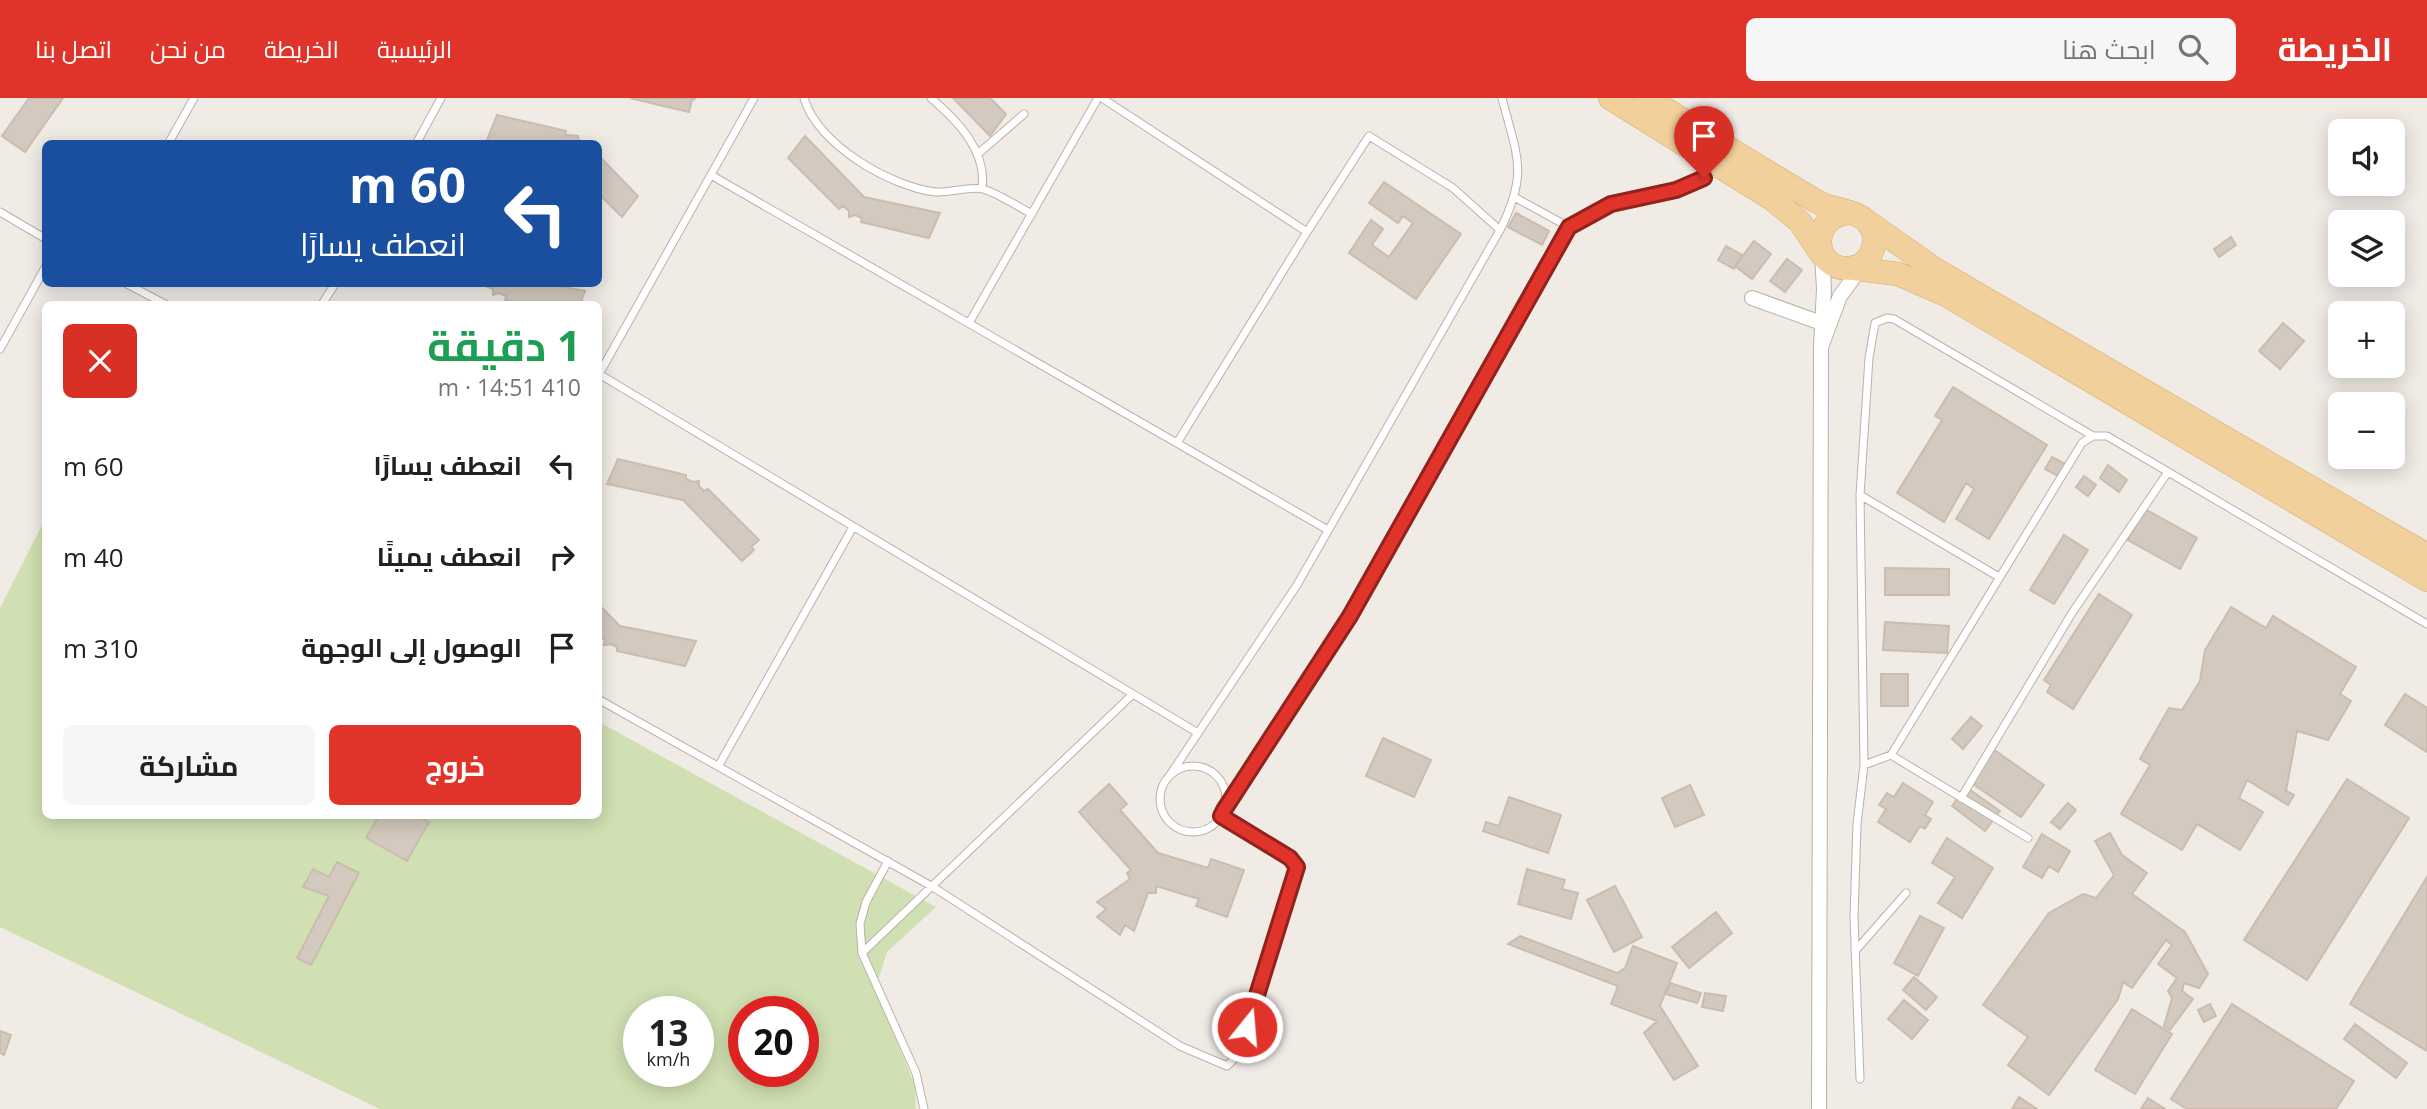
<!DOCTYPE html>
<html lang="ar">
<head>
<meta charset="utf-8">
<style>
  :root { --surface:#fff; --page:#f6f6f6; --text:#202124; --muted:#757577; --accent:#e0342b }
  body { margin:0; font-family:"Open Sans",Cairo,sans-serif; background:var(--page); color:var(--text); direction:rtl; height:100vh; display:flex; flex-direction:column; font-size:26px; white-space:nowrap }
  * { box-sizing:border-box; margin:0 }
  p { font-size:23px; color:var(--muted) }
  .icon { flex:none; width:38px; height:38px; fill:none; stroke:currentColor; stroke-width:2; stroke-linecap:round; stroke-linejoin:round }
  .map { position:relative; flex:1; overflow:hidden; direction:ltr }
  .details { position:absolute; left:42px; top:203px; width:560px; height:518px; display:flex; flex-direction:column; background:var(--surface); border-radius:10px; box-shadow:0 4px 18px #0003; direction:rtl }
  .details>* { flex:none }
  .guide { position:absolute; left:42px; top:42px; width:560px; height:147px; border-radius:10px; box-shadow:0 4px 18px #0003; direction:rtl; background:#1a4fa0; color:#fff; overflow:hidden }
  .fabs { position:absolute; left:2328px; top:21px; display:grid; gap:14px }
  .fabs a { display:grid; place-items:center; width:77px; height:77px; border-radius:10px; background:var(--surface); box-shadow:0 4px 18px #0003; font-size:35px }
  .speed { position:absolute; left:623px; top:898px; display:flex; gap:14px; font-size:35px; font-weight:700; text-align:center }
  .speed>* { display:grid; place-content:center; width:91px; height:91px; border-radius:50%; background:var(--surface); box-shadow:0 4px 18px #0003; line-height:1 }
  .speed small { font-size:18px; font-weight:400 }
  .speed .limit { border:10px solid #d22; background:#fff; color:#111 }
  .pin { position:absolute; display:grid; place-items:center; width:60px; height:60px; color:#fff; margin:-72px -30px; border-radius:50% 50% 50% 0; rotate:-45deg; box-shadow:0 0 7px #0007 }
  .pin .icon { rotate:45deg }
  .me { position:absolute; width:77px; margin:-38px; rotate:17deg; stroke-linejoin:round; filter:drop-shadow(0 0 5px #0008) }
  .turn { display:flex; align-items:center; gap:24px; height:147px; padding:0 21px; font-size:32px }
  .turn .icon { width:91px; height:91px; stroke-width:2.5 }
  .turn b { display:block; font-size:49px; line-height:60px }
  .round { display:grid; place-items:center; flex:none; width:74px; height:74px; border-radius:10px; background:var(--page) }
  .head { display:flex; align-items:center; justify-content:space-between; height:119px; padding:0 21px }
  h1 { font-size:42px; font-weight:700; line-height:52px; color:#1e9e55 }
  .action { display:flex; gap:14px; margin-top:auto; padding:14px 21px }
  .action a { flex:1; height:80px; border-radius:10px; background:var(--accent); color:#fff; font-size:28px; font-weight:700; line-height:80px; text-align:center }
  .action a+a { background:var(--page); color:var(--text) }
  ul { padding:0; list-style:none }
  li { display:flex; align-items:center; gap:21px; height:91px; padding:0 21px }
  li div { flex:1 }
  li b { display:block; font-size:26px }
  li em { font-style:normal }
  header { display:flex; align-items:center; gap:42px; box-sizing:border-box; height:98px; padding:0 35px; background:var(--accent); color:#fff }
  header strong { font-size:33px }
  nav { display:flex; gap:38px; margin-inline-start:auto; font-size:24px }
  .search { width:490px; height:63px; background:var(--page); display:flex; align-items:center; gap:18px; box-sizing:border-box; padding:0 24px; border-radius:10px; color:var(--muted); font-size:26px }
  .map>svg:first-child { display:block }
</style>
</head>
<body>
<header>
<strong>الخريطة</strong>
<div class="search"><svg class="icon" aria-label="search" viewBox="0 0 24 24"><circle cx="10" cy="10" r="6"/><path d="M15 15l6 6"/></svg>ابحث هنا</div>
<nav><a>الرئيسية</a><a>الخريطة</a><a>من نحن</a><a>اتصل بنا</a></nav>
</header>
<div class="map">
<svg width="2427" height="1011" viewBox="0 0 2427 1011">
  <rect width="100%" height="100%" fill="#f0ebe5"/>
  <!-- green -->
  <path fill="#d0e0b2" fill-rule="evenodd" d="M45 421 46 718H598L599 624 936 809 887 854 875 892 915 987 916 1011H380L0 829V510ZM639 914H698V973H639ZM744 914H803V973H744Z"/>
  <!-- building -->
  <path fill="#d3c9be" stroke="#cabdb0" stroke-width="2" d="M29 0H63L25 54 2 38Z
    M630 0H696L692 2 689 14Z
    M953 0H990L1006 16 990 38Z
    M497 17 566 33 565 37 578 38 580 46H504L487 42Z
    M805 38 864 99 940 115 929 140 861 124 862 120 855 117 849 119V113L843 108 839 111 788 60Z
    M598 57 638 98 622 119 598 95Z
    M1384 84 1461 136 1416 201 1349 155 1371 122 1383 131 1372 147 1389 159 1413 125 1403 118 1398 125 1369 105Z
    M1516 115 1549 133 1542 147 1508 129Z
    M2231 139 2236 147 2219 159 2214 151Z
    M1754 143 1771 156 1752 181 1735 168Z
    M1726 148 1742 157 1734 171 1718 162Z
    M1787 161 1802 172 1785 194 1770 183Z
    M480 186H549L585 193 580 206H524L505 202 506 198 499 195 493 197V191Z
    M2283 225 2304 243 2280 271 2259 253Z
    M1953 289 2047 347 1989 441 1956 421 1974 391 1966 385 1944 424 1897 395 1942 322 1935 318Z
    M2052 359 2065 366 2058 378 2045 371Z
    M618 361 686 377V381L693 384 699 383V388L704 393 708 391 759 442 751 449 754 452 742 463 683 402 607 386Z
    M2108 367 2127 382 2119 394 2100 380Z
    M2084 378 2096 387 2088 398 2076 389Z
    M2145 411 2197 440 2180 471 2128 442Z
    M2064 437 2088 452 2054 506 2030 492Z
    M1885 470 1949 471V497H1885Z
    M2099 496 2132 517 2073 611 2047 594 2051 587 2044 582Z
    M598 506 620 528 696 543 685 568 617 553V549L611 546 604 547 605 542 598 537Z
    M2231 509 2266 530 2273 518 2356 569 2340 596 2351 603 2328 642 2297 633 2286 693 2294 697 2288 707 2247 682 2239 700 2263 714 2240 752 2197 726 2182 752 2121 716 2150 667 2140 661 2169 610 2182 612 2200 583 2205 552Z
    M1885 524 1949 528 1947 555 1883 552Z
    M1881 576H1908V608H1881Z
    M2405 596 2427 610V654L2385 627Z
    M1971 619 1982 628 1963 651 1952 641Z
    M1383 640 1431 662 1414 699 1366 678Z
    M1993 651 2044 687 2021 719 1970 684Z
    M2347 681 2409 720 2307 882 2244 842Z
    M1903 685 1933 704 1925 717 1931 721 1925 731 1920 728 1910 744 1878 724 1886 711 1879 707 1887 695 1894 699Z
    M1109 686 1127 706 1120 712 1158 755 1208 770 1211 761 1244 772 1227 819 1196 808 1199 801 1156 788V795H1148L1134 833 1125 827 1120 837 1097 819 1106 811 1097 804 1130 781 1127 775 1131 772 1079 714Z
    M1690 687 1704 717 1675 729 1662 700Z
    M1966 689 2000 713 1985 733 1952 708Z
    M1509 699 1561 717 1548 755 1483 733 1486 724 1499 728Z
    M2068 705 2076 712 2060 731 2051 724Z
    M379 718H417L429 724 407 763 366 740Z
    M2110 735 2122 757 2147 775 2132 796 2185 834 2208 876 2199 890 2184 885 2182 893 2193 901 2170 932 2164 928 2172 900 2168 893 2177 880 2158 866 2172 847 2166 842 2132 890 2123 884 2118 901 2049 997 2008 967 2028 939 1983 907 2049 815 2083 796 2096 800 2114 777 2095 743Z
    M2042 736 2070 753 2058 774 2049 768 2042 780 2023 769Z
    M1947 740 1993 770 1962 820 1938 805 1955 779 1932 765Z
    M337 764 359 775 311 867 297 860 329 798 303 789 313 771 329 779Z
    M1527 771 1565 782 1562 791 1578 795 1571 821 1518 806Z
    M2427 779V953L2350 906Z
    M1615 788 1642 839 1614 854 1587 802Z
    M1716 814 1732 835 1689 870 1672 849Z
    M1920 818 1944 830 1918 878 1894 865Z
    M1520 838 1617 875 1625 870 1633 848 1677 865 1660 908 1698 968 1674 982 1644 935 1657 923 1611 906 1618 888 1508 846Z
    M1914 879 1937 899 1926 912 1903 892Z
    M1670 885 1701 895 1697 905 1666 896Z
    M1705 895 1726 898 1723 913 1702 909Z
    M1904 902 1928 922 1912 941 1888 921Z
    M2210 906 2216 918 2204 924 2198 912Z
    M2232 906 2354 983 2336 1011H2187L2171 1001Z
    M2132 911 2172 936 2135 996 2095 972Z
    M2355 926 2407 965 2396 980 2344 941Z
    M0 933 11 937 4 957 0 955Z
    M2019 999 2037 1011H2012Z
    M2148 1000 2165 1011H2141Z"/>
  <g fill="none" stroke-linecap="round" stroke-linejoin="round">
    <defs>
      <path id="service" d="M804 0C817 46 889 88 935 94 950 95 970 88 983 91 999 96 1017 108 1032 116
        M931 0C958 23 987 53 982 90
        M1102 0 1307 134 1369 38 1453 90 1500 132
        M168 46 194 0
        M416 46 441 0
        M979 55 1024 16
        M711 77 1328 432
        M1516 100 1569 129
        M0 114 46 141
        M127 186 165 206
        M322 206 335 186
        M969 225 1098 0
        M0 251 46 168
        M599 276 1198 635
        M598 278 754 0
        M1177 345 1307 134
        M1860 397 1999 479
        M598 601 933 789 1180 948 1227 968 1239 956 1297 769 1290 760 1221 718
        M1891 657 2028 740
        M719 667 853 429
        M1864 667 1891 657 2082 345 2093 338H2107L2427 526
        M1160 701a33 33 0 1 1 66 0a33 33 0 1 1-66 0Z
        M1170 677 1297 487 1500 132C1529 74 1517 59 1502 0
        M1961 700 2072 515 2168 374
        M1224 712 1350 518 1569 129 1611 105 1676 92 1718 73
        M888 763 866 804 860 826 862 855 916 975 924 1011
        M1856 852 1906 795
        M862 855 1133 596
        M1860 981 1854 820 1857 726 1864 667 1860 397 1869 260 1875 225 1887 220 1894 221 2093 338"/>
      <path id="minor" d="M1822 157 1824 191 1821 249 1840 198 1863 167
        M1752 200 1827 227
        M1819 1011 1821 249"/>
      <path id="primary" d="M1610 0 1772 101 1800 124 1822 157
        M1647 0C1704 34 1759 70 1816 103 1830 112 1853 111 1865 122 1883 137 1873 168 1850 170 1814 174 1807 120 1848 115
        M1865 122 1936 172 2427 457
        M1850 170 1898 176 1946 197 2427 482"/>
    </defs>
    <!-- service casing -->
    <use href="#service" stroke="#bab2a8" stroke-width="9"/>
    <!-- minor casing -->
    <use href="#minor" stroke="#bab2a8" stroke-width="16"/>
    <!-- primary casing -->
    <use href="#primary" stroke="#d4ab6e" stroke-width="24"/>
    <!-- service -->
    <use href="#service" stroke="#fff" stroke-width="7"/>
    <!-- minor -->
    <use href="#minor" stroke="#fff" stroke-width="14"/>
    <!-- primary -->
    <use href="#primary" stroke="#f2d09c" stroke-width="23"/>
  </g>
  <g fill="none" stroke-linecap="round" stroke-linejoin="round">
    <defs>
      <path id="route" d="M1247 929 1297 769 1290 760 1221 718 1224 712 1350 518 1569 129 1611 106 1676 92 1704 80"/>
    </defs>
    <!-- route casing -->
    <use href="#route" stroke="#92221c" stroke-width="18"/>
    <!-- route -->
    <use href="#route" stroke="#e0342b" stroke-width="12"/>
  </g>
</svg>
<div class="fabs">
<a><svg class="icon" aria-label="sound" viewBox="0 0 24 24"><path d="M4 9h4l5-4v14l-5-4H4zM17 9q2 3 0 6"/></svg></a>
<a><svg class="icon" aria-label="layers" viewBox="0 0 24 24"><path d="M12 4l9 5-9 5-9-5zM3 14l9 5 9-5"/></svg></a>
<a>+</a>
<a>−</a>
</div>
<div class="speed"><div>13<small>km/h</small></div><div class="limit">20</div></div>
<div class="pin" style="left:1704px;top:80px;background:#d93025"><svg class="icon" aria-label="arrive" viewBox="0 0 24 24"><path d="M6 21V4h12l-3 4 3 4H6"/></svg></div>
<svg class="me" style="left:1247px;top:929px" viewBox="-20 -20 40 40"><circle r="17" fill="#e0342b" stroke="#fff" stroke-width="3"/><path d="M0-11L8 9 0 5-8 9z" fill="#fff"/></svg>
<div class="guide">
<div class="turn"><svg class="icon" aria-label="left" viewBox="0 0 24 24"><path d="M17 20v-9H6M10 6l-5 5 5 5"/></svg><div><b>60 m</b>انعطف يسارًا</div></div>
</div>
<section class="details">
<div class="head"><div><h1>1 دقيقة</h1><p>410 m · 14:51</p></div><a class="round" style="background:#d93025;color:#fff"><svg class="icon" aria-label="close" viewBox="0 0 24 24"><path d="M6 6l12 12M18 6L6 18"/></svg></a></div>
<ul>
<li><svg class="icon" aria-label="left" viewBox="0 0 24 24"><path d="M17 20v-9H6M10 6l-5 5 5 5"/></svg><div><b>انعطف يسارًا</b></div><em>60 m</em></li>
<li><svg class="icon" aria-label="right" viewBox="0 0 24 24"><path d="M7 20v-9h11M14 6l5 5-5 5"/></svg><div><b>انعطف يمينًا</b></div><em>40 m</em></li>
<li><svg class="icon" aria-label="arrive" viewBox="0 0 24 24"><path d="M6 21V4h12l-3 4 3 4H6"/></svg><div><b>الوصول إلى الوجهة</b></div><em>310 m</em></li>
</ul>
<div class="action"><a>خروج</a><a>مشاركة</a></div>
</section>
</div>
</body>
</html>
